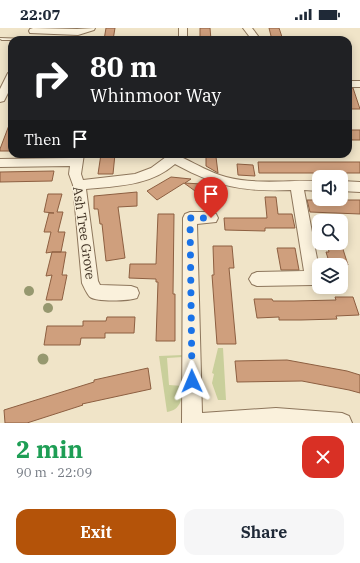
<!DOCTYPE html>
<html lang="en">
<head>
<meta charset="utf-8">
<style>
  :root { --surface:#fff; --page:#f6f6f7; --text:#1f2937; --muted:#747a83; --accent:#b45309 }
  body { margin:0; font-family:"IBM Plex Serif",serif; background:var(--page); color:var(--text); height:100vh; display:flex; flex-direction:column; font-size:15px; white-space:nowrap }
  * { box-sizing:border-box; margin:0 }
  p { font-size:13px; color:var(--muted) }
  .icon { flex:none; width:22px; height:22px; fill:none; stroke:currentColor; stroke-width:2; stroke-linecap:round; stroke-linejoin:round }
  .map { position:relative; height:395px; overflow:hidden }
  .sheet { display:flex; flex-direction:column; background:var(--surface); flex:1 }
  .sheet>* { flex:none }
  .guide { position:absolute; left:8px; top:8px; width:344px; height:122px; border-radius:12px; box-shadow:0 2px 10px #0003; background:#202124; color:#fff; overflow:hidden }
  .controls { position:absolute; left:312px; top:142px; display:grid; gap:8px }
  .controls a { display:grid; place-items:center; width:36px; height:36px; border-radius:8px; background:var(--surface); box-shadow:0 2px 10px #0003; font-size:20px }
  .pin { position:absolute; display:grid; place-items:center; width:34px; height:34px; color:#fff; margin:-41px -17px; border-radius:50% 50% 50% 0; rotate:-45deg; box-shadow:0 0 4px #0007 }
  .pin .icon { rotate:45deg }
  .me { position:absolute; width:44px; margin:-22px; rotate:359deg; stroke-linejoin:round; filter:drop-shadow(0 0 3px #0008) }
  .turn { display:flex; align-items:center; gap:14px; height:84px; padding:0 16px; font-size:18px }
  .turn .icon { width:52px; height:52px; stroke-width:2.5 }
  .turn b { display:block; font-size:28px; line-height:34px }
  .then { display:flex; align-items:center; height:38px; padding:0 16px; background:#0003; gap:8px; font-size:15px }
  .round { display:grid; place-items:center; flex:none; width:42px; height:42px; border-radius:12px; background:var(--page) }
  .headline { display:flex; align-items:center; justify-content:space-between; height:68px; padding:0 16px }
  h1 { font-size:24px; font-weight:800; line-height:30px; color:#1e9e55 }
  .cta { display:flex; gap:8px; margin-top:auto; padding:8px 16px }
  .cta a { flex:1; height:46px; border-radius:12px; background:var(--accent); color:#fff; font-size:16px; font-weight:800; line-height:46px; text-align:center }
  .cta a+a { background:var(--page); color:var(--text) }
  .status { display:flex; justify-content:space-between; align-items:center; height:28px; padding:0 20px; background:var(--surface); direction:ltr }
  .status svg { height:11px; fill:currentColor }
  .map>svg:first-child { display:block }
</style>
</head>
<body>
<div class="status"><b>22:07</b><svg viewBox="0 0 49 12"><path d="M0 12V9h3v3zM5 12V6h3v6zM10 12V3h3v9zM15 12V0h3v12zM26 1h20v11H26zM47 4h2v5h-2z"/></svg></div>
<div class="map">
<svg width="360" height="395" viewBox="0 0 360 395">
  <rect width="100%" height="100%" fill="#f0e4c8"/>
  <!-- green -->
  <path fill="#c9cf9b" d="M218 320H223L226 372H218L212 355 214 346 212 345Z
    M183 327V329L167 330 169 357 183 358C182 371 181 382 167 384L159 328Z"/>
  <!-- building -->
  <path fill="#cf9f7d" stroke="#8d5f41" d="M106 0H115L113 12H104Z
    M200 0H210L211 12H200Z
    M269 0H279L283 12H272Z
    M348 60H353L360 81H348Z
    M11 92 12 123H0V121Z
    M348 102H360V112H352Z
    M101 126H115L113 146H98Z
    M206 129H216L218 145 206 138Z
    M258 134H360V145H259Z
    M237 136 253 137 255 148 238 147Z
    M54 143 52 153 0 154V144Z
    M171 149 191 151 185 155 201 156 210 162 202 168 184 155 157 172 147 163Z
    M137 164V178L118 179 125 230 106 233 102 196H100L98 181H94V168Z
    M48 166H62L57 184H63L58 204H65L61 224H52H66L62 247H67L62 272H46L52 247 46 248 52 224 46 225 51 204H44L49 185H54L44 184Z
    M265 169H276L278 186H292L295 200H265V203L225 202 224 190H267Z
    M307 172H360V186L310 184Z
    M158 186H174L173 266H175V313H156L158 254H156V251L129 250 130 236H156Z
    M327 215H341L348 237H330L326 224H329Z
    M213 218H232L234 240H229L236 316H217L212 247H214Z
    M277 220H295L299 242H281Z
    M335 269H353L359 287 336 288 337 291 301 292H279V289L257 290 254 271H272L273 273H294L336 272Z
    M107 289H135L134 305H105V310H81L80 317H44L47 298H83V293H106Z
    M287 332 347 343 360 347V365L349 362 302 353 237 354 235 333Z
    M148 340 151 361 82 376 83 377 27 395H5L4 382 94 354V352Z"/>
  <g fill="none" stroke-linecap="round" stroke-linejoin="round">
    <defs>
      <path id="service" d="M0 10 28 11 30 12H2L0 11Z"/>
      <path id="minor" d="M33 0 77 1 95 0 94 2 78 7 30 5 29 3 30 1Z
        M179 0H187V12H179Z
        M243 0H252L261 12H252Z
        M12 44V57L4 73 0 74V61L8 45Z
        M348 53H360V59H348Z
        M72 126H84L81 146 83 152 135 146 151 140 170 126H183L181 129C196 136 211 145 226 149 256 157 288 152 319 153V163L304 162 319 241 318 255 313 257 257 258 252 256 249 251 252 246 257 244 304 243 291 162C244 164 217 159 175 136 150 158 117 158 86 161L98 253 100 257 131 258 137 260 139 265 137 270C129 273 96 274 90 269 87 266 84 259 82 255L73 157 69 146 70 138 0 139V131L71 130Z
        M341 153 360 154V164L341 163Z
        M190 184H211L216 186 218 190 216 194 197 196 202 385 276 380 342 385 349 388 352 395H182L183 190 185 186Z"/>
    </defs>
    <!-- service casing -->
    <use href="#service" stroke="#8d765c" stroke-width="2"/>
    <!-- minor casing -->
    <use href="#minor" stroke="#8d765c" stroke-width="2"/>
    <!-- service -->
    <use href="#service" fill="#faf1dc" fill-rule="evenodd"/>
    <!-- minor -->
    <use href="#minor" fill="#faf1dc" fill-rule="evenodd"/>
  </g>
  <!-- trees -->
  <g fill="#96986f">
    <circle cx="29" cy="263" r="5"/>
    <circle cx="48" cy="280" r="5"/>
    <circle cx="43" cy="331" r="5.5"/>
  </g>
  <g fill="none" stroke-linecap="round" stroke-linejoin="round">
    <!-- route -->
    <path stroke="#1a73e8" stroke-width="7" stroke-dasharray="0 12.6" d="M192 353 190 190H211"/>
  </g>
  <g text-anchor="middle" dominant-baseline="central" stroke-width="3" stroke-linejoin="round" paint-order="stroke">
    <!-- street labels -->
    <g font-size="13" fill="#3d2e20" stroke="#f7eed8">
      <text transform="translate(84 205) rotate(82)">Ash Tree Grove</text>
    </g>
  </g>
</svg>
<div class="controls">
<a><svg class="icon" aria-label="sound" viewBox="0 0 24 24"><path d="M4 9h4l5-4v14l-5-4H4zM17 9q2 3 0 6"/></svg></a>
<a><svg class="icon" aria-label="search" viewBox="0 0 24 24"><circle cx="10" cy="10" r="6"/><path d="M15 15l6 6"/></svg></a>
<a><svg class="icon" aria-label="layers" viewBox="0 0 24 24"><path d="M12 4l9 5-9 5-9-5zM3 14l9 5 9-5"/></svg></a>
</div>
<div class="pin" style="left:211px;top:190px;background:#d93025"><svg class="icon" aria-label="arrive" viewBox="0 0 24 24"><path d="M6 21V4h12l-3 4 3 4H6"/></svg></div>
<svg class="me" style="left:192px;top:353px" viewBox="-20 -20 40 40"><path d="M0-17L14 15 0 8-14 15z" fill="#1a73e8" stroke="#fff" stroke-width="4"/></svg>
<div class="guide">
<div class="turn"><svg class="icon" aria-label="right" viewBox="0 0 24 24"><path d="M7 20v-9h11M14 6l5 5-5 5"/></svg><div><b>80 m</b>Whinmoor Way</div></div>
<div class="then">Then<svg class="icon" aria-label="arrive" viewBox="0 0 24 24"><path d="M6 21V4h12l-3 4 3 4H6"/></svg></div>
</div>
</div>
<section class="sheet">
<div class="headline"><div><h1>2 min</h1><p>90 m · 22:09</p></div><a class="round" style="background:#d93025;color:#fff"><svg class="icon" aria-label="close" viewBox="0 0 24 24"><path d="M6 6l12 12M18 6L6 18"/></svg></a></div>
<div class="cta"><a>Exit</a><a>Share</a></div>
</section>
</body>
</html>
